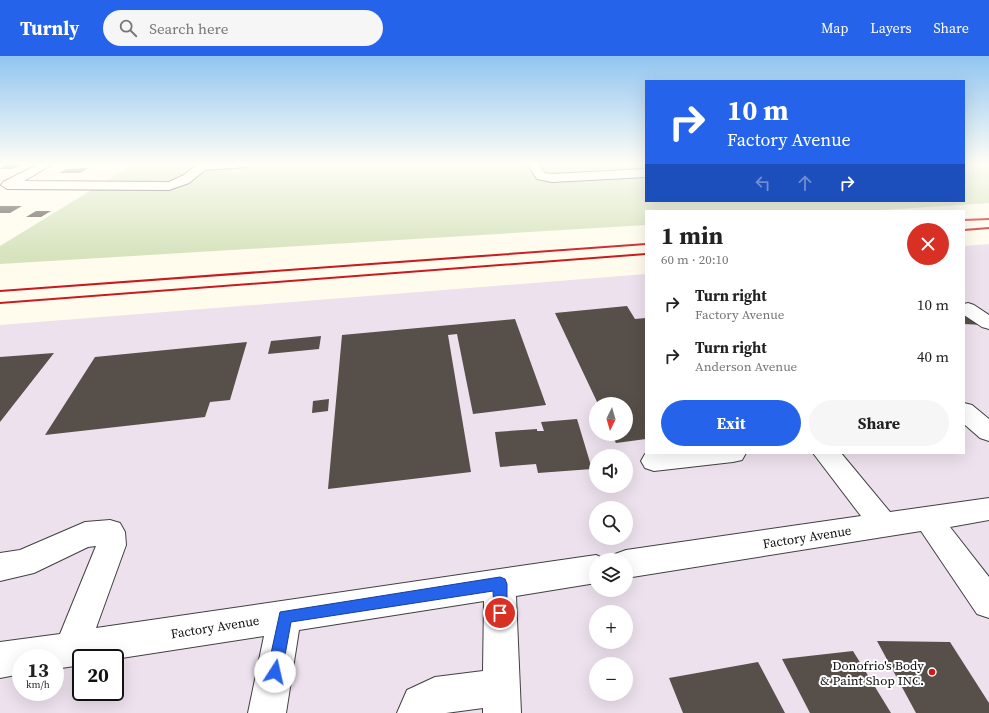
<!DOCTYPE html>
<html lang="en">
<head>
<meta charset="utf-8">
<style>
  :root { --surface:#fff; --page:#f6f6f6; --text:#222; --muted:#767676; --accent:#2563eb }
  body { margin:0; font-family:"Source Serif 4",serif; background:var(--page); color:var(--text); height:100vh; display:flex; flex-direction:column; font-size:15px; white-space:nowrap }
  * { box-sizing:border-box; margin:0 }
  p { font-size:13px; color:var(--muted) }
  .icon { flex:none; width:22px; height:22px; fill:none; stroke:currentColor; stroke-width:2; stroke-linecap:round; stroke-linejoin:round }
  .map { position:relative; flex:1; overflow:hidden }
  .panel { position:absolute; left:645px; top:154px; width:320px; height:244px; display:flex; flex-direction:column; background:var(--surface); border-radius:0px; box-shadow:0 4px 16px #0002 }
  .panel>* { flex:none }
  .top-card { position:absolute; left:645px; top:24px; width:320px; height:122px; border-radius:0px; box-shadow:0 4px 16px #0002; background:#2563eb; color:#fff; overflow:hidden }
  .needle { width:26px; rotate:185deg }
  .fabs { position:absolute; left:589px; top:341px; display:grid; gap:8px }
  .fabs a { display:grid; place-items:center; width:44px; height:44px; border-radius:50%; background:var(--surface); box-shadow:0 4px 16px #0002; font-size:20px }
  .speed { position:absolute; left:12px; top:593px; display:flex; gap:8px; font-size:20px; font-weight:700; text-align:center }
  .speed>* { display:grid; place-content:center; width:52px; height:52px; border-radius:50%; background:var(--surface); box-shadow:0 4px 16px #0002; line-height:1 }
  .speed small { font-size:10px; font-weight:400 }
  .speed .limit { border:2px solid #111; border-radius:6px; background:#fff; color:#111 }
  .pin { position:absolute; display:grid; place-items:center; width:34px; height:34px; color:#fff; margin:-17px; border:2px solid #fff; border-radius:50%; box-shadow:0 1px 4px #0007 }
  .me { position:absolute; width:44px; margin:-22px; rotate:10deg; stroke-linejoin:round; filter:drop-shadow(0 0 3px #0008) }
  .turn { display:flex; align-items:center; gap:14px; height:84px; padding:0 16px; font-size:18px }
  .turn .icon { width:52px; height:52px; stroke-width:2.5 }
  .turn b { display:block; font-size:28px; line-height:34px }
  .lanes { display:flex; align-items:center; height:38px; padding:0 16px; background:#0003; justify-content:center; gap:20px; direction:ltr }
  .lanes .off { opacity:.35 }
  .round { display:grid; place-items:center; flex:none; width:42px; height:42px; border-radius:21px; background:var(--page) }
  .headline { display:flex; align-items:center; justify-content:space-between; height:68px; padding:0 16px }
  h1 { font-size:24px; font-weight:700; line-height:30px }
  .action { display:flex; gap:8px; margin-top:auto; padding:8px 16px }
  .action a { flex:1; height:46px; border-radius:24px; background:var(--accent); color:#fff; font-size:16px; font-weight:700; line-height:46px; text-align:center }
  .action a+a { background:var(--page); color:var(--text) }
  ul { padding:0; list-style:none }
  li { display:flex; align-items:center; gap:12px; height:52px; padding:0 16px }
  li div { flex:1 }
  li b { display:block; font-size:15px }
  li em { font-style:normal }
  header { display:flex; align-items:center; gap:24px; box-sizing:border-box; height:56px; padding:0 20px; background:var(--accent); color:#fff }
  header strong { font-size:19px }
  nav { display:flex; gap:22px; margin-inline-start:auto; font-size:14px }
  .search { width:280px; height:36px; background:var(--page); display:flex; align-items:center; gap:10px; box-sizing:border-box; padding:0 14px; border-radius:22px; color:var(--muted); font-size:15px }
  .map>svg:first-child { display:block }
</style>
</head>
<body>
<header>
<strong>Turnly</strong>
<div class="search"><svg class="icon" aria-label="search" viewBox="0 0 24 24"><circle cx="10" cy="10" r="6"/><path d="M15 15l6 6"/></svg>Search here</div>
<nav><a>Map</a><a>Layers</a><a>Share</a></nav>
</header>
<div class="map">
<svg width="989" height="657" viewBox="0 0 989 657">
  <rect width="100%" height="100%" fill="#fffcee"/>
  <!-- industrial -->
  <path fill="#ece1ed" fill-rule="evenodd" d="M989 188V657H0V269L646 218V397H964V190ZM596 348H626V378H596ZM596 400H626V430H596ZM596 452H626V482H596ZM596 504H626V534H596ZM596 556H626V586H596ZM21 602H55V636H21ZM81 602H115V636H81ZM596 608H626V638H596Z"/>
  <!-- cemetery -->
  <path fill="#d6e3bd" d="M134 108H646V145H964V108H989V147L868 155H646V169L0 208V190Z"/>
  <!-- building -->
  <path fill="#574f49" d="M6 108H23L13 113H0Z
    M89 112 80 117H59L67 113Z
    M0 150H22L10 157H0Z
    M36 155H51L41 161H26Z
    M627 250 635 263 646 262V383L616 387 611 378H626V348H598L555 257Z
    M964 256 983 269 964 268Z
    M515 263 546 349 473 358 457 278 448 279 471 416 328 433 342 279Z
    M321 280 319 293 268 298 271 285Z
    M247 286 230 344 210 346 205 361 45 379 95 301Z
    M54 297 0 366V301Z
    M329 343 328 355 312 357 313 345Z
    M577 363 592 413 538 417 536 408 500 411 495 376 537 373V375H544L541 366Z
    M877 585 950 586 989 647V657H916Z
    M853 595 891 657H810L782 603Z
    M758 606 785 657H683L669 622Z"/>
  <g fill="none" stroke-linecap="round" stroke-linejoin="round">
    <defs>
      <path id="minor" d="M39 108H53L24 125 169 126 184 119 198 108H251L246 111 205 114 189 127 169 134 7 133 1 129 3 126Z
        M527 108H538L545 117 552 118 646 113V121L552 126 537 123Z
        M968 247 974 249 989 259V273L982 271 964 259V248Z
        M964 347 972 349 989 363V385L980 382 964 368Z
        M649 397H746L742 404 733 406 654 415 645 412 641 405 645 398Z
        M813 397H841L890 456 989 442V464L950 471 989 521V562L977 558 921 475 626 522V504H613L615 498 626 494 861 460Z
        M110 464 120 467 125 476 126 489 96 572 596 499 607 504H596V527L516 540 521 657H483V652L446 657H397L407 634 435 621 483 615 484 545 299 574 286 657H248L264 580 115 603 81 602V609L55 613V602H21V618L0 622V586L60 578 96 490 88 491 34 517 0 525V497L20 494 85 466Z"/>
    </defs>
    <!-- minor casing -->
    <use href="#minor" stroke="#414141" stroke-width="2"/>
    <!-- minor -->
    <use href="#minor" fill="#fff" fill-rule="evenodd"/>
    <!-- rail -->
    <path stroke="#ca1a20" stroke-width="2" d="M964 164 989 163
      M964 174 989 172
      M0 235 646 188
      M0 247 646 198"/>
  </g>
  <!-- sky -->
  <linearGradient id="sky" x2="0" y2="1"><stop stop-color="#91c5f0"/><stop offset="0.54" stop-color="#fffef7"/><stop offset="1" stop-color="#fffef7" stop-opacity="0"/></linearGradient>
  <rect width="989" height="200" fill="url(#sky)"/>
  <!-- route -->
  <path fill="#2563eb" stroke="#184099" d="M500 521 505 523 507 528V557L505 562 500 564 496 562 494 557 493 535 291 566 282 616 280 621 275 623 270 621 267 616 280 556Z"/>
  <!-- markers -->
  <circle fill="#ca1a20" stroke="#fff" stroke-width="1.5" cx="932" cy="616" r="4"/>
  <g text-anchor="middle" dominant-baseline="central" stroke-width="4" stroke-linejoin="round" paint-order="stroke">
    <!-- near-street labels -->
    <g font-size="13" fill="#0e0e0e" stroke="#fff">
      <text transform="translate(807 481) rotate(-9)">Factory Avenue</text>
      <text transform="translate(215 571) rotate(-9)">Factory Avenue</text>
    </g>
    <!-- near-poi labels -->
    <g font-size="13" fill="#0e0e0e" stroke="#fff" text-anchor="end">
      <text x="924" y="609">Donofrio's Body<tspan x="924" dy="15">&amp; Paint Shop INC.</tspan></text>
    </g>
  </g>
</svg>
<div class="fabs">
<a><svg class="needle" viewBox="-14 -14 28 28"><path d="M0-13l5 13h-10z" fill="#e53935"/><path d="M0 13l5-13h-10z" fill="#767676"/></svg></a>
<a><svg class="icon" aria-label="sound" viewBox="0 0 24 24"><path d="M4 9h4l5-4v14l-5-4H4zM17 9q2 3 0 6"/></svg></a>
<a><svg class="icon" aria-label="search" viewBox="0 0 24 24"><circle cx="10" cy="10" r="6"/><path d="M15 15l6 6"/></svg></a>
<a><svg class="icon" aria-label="layers" viewBox="0 0 24 24"><path d="M12 4l9 5-9 5-9-5zM3 14l9 5 9-5"/></svg></a>
<a>+</a>
<a>−</a>
</div>
<div class="speed"><div>13<small>km/h</small></div><div class="limit">20</div></div>
<div class="pin" style="left:500px;top:557px;background:#d93025"><svg class="icon" aria-label="arrive" viewBox="0 0 24 24"><path d="M6 21V4h12l-3 4 3 4H6"/></svg></div>
<svg class="me" style="left:275px;top:616px" viewBox="-20 -20 40 40"><circle r="19" fill="#fff"/><path d="M0-13L10 11 0 6-10 11z" fill="#2563eb"/></svg>
<div class="top-card">
<div class="turn"><svg class="icon" aria-label="right" viewBox="0 0 24 24"><path d="M7 20v-9h11M14 6l5 5-5 5"/></svg><div><b>10 m</b>Factory Avenue</div></div>
<div class="lanes"><svg class="icon off" aria-label="left" viewBox="0 0 24 24"><path d="M17 20v-9H6M10 6l-5 5 5 5"/></svg><svg class="icon off" aria-label="ahead" viewBox="0 0 24 24"><path d="M12 20V5M6 11l6-6 6 6"/></svg><svg class="icon" aria-label="right" viewBox="0 0 24 24"><path d="M7 20v-9h11M14 6l5 5-5 5"/></svg></div>
</div>
<section class="panel">
<div class="headline"><div><h1>1 min</h1><p>60 m · 20:10</p></div><a class="round" style="background:#d93025;color:#fff"><svg class="icon" aria-label="close" viewBox="0 0 24 24"><path d="M6 6l12 12M18 6L6 18"/></svg></a></div>
<ul>
<li><svg class="icon" aria-label="right" viewBox="0 0 24 24"><path d="M7 20v-9h11M14 6l5 5-5 5"/></svg><div><b>Turn right</b><p>Factory Avenue</p></div><em>10 m</em></li>
<li><svg class="icon" aria-label="right" viewBox="0 0 24 24"><path d="M7 20v-9h11M14 6l5 5-5 5"/></svg><div><b>Turn right</b><p>Anderson Avenue</p></div><em>40 m</em></li>
</ul>
<div class="action"><a>Exit</a><a>Share</a></div>
</section>
</div>
</body>
</html>
